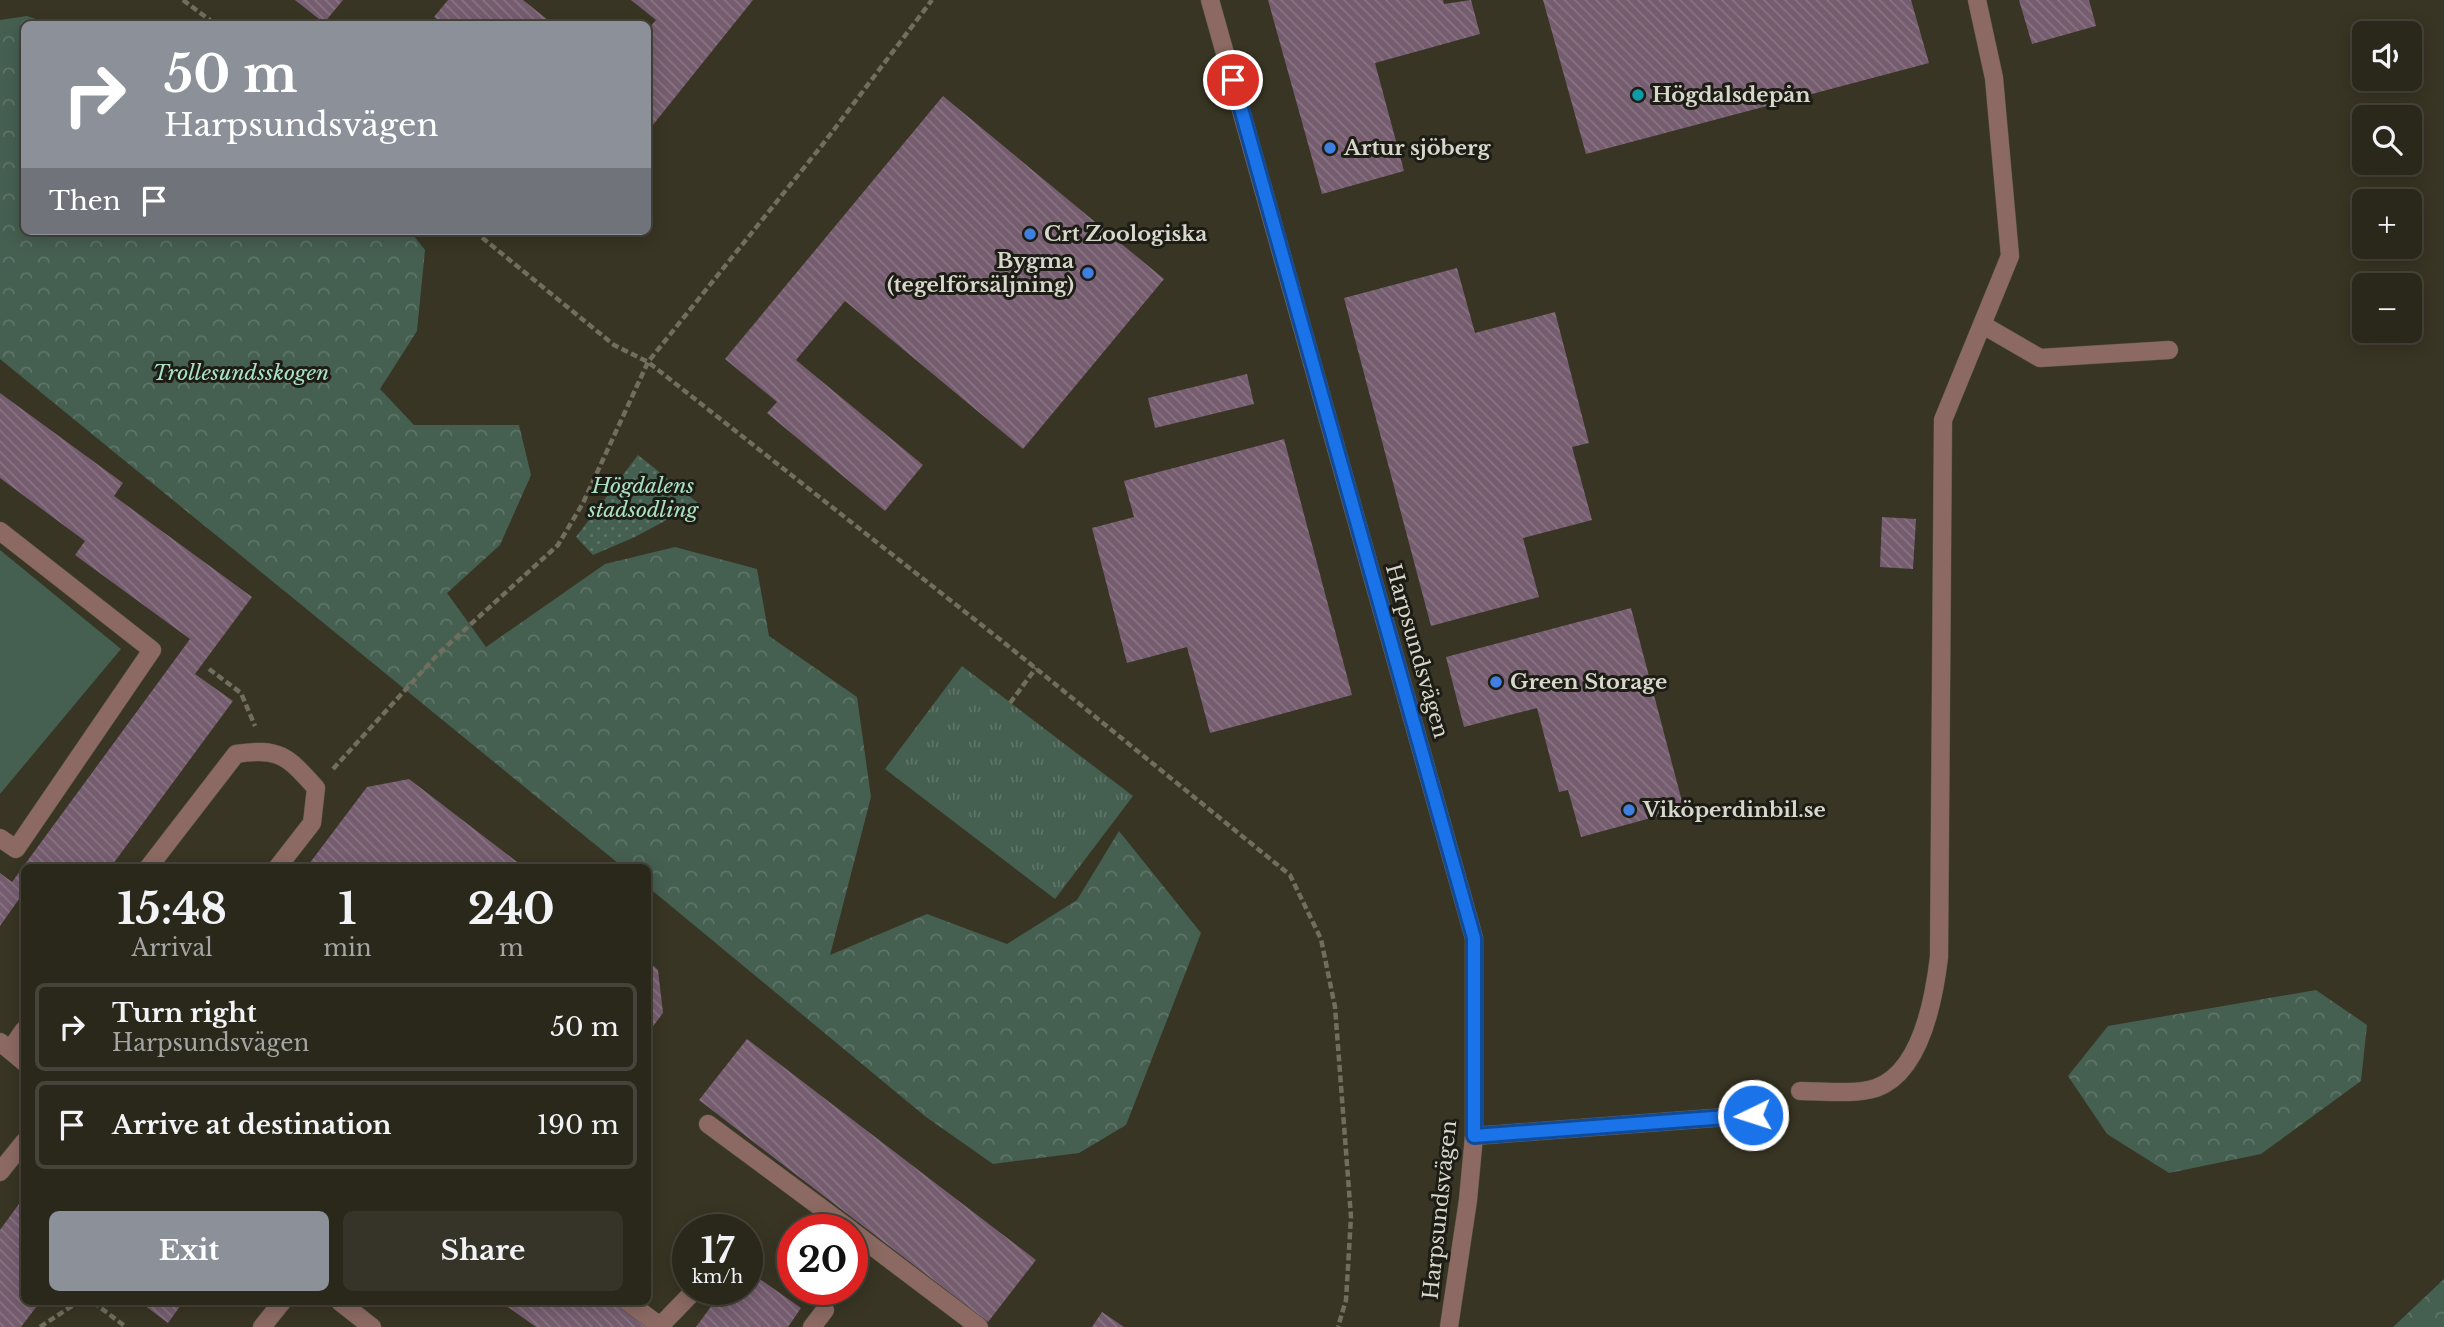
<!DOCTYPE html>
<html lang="en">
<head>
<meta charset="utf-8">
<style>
  :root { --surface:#2a281b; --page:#363428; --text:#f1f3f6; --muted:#a5a6a3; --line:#46443a; --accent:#8c9099 }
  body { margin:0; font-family:"Libre Baskerville",serif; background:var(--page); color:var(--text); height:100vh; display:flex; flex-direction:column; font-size:26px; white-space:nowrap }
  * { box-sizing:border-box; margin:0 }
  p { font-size:23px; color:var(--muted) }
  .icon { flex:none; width:38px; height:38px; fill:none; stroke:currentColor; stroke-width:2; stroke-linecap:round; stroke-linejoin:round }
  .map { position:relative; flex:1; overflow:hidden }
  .side { position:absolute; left:21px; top:864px; width:630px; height:441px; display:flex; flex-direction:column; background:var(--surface); border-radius:10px; box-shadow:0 4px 18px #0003,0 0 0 2px var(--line) }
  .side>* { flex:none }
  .guide { position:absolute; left:21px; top:21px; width:630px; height:214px; border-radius:10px; box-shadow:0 4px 18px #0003,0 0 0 2px var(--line); background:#8c9099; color:#fff; overflow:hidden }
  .controls { position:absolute; left:2352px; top:21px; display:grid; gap:14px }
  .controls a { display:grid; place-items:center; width:70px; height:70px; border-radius:10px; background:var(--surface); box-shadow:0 4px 18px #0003,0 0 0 2px var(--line); font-size:35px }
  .speed { position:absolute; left:672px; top:1214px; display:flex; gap:14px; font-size:35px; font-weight:700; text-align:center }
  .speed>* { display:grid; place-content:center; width:91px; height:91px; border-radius:50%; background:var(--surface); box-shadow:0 4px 18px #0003,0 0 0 2px var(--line); line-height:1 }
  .speed small { font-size:18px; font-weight:400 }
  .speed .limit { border:10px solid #d22; background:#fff; color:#111 }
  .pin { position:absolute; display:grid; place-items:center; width:60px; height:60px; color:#fff; margin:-30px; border:4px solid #fff; border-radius:50%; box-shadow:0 2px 7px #0007 }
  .me { position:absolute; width:77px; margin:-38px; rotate:266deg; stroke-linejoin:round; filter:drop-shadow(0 0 5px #0008) }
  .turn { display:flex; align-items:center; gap:24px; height:147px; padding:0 28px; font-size:32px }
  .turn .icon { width:91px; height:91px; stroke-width:2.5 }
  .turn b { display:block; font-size:49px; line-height:60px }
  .then { display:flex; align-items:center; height:66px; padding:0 28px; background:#0003; gap:14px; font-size:26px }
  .eta { display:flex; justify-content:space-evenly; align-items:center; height:119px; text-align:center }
  .eta b { font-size:42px; font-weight:800; line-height:49px }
  .cta { display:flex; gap:14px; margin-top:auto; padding:14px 28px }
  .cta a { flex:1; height:80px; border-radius:10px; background:var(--accent); color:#fff; font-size:28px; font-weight:800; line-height:80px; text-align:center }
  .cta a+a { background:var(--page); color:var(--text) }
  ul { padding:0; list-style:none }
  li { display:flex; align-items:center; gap:21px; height:88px; margin:0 14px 10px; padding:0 14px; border:4px solid var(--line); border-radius:10px }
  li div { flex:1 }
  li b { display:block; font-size:26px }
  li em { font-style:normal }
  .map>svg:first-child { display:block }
</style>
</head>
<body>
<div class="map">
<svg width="2444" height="1327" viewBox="0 0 2444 1327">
  <defs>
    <pattern id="forest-crowns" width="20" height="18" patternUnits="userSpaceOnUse" patternTransform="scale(1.75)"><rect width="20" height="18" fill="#455f51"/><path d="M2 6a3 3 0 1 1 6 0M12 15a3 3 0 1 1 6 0" fill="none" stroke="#5f7569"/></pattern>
    <pattern id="park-tufts" width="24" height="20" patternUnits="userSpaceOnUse" patternTransform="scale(1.75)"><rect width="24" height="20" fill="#455f51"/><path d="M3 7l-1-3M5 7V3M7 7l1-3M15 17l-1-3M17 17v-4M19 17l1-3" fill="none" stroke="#5f7569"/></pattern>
    <pattern id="garden-dots" width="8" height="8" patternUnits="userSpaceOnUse" patternTransform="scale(1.75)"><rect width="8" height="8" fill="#455f51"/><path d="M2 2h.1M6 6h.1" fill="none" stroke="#5f7569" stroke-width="1.8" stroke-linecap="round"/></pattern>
    <pattern id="building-back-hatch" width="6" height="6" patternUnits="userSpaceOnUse" patternTransform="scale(1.75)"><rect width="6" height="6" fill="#755d6f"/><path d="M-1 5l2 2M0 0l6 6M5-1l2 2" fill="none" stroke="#887482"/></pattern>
  </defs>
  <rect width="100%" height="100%" fill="#383524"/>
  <!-- grass -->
  <path fill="#455f51" d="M0 550 121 649 0 794Z"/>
  <!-- forest -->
  <path fill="url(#forest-crowns)" d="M27 16 50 24H24V231H410L425 250 417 331 380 389 414 425H519L531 475 500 545 447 593 486 647 605 564 675 547 757 569 769 636 857 697 871 797 830 955 927 914 1007 944 1077 900 1119 831 1201 933 1126 1125 1079 1153 993 1164 926 1117 648 887V868H624L0 359V20Z
    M2316 990 2367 1025 2361 1081 2261 1154 2169 1173 2107 1134 2068 1076 2108 1026Z
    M2444 1279V1327H2393Z"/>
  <!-- park -->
  <path fill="url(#park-tufts)" d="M962 666 1133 796 1055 899 885 769Z"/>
  <!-- garden -->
  <path fill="url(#garden-dots)" d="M638 455 698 503 635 537 593 555 576 537Z"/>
  <!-- building -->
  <path fill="url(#building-back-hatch)" d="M295 0H343L324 23Z
    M448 0H523L553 24H444L434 17Z
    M631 0H753L648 131V29L656 20Z
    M1268 0H1443L1444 4 1471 0 1480 34 1375 63 1404 171 1322 194Z
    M1543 0H1911L1929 63 1586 154Z
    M2019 0H2089L2096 26 2032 44Z
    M943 96 1164 279 1023 449 845 301 796 360 923 465 885 511 767 413 777 402 725 359Z
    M1457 268 1475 333 1555 312 1589 443 1572 447 1592 520 1523 538 1539 597 1431 626 1344 298Z
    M1247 374 1254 404 1155 428 1148 398Z
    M0 393 123 483 114 496 252 597 195 674 233 701 110 868H24V892L0 926V873L12 882 190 639 75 555 85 541 0 478Z
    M1284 439 1352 695 1210 733 1187 647 1127 663 1092 528 1134 517 1124 481Z
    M1882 517 1916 519 1913 569 1880 567Z
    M1631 608 1684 809 1581 837 1568 790 1559 792 1537 708 1464 727 1446 657Z
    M409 779 525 868H306L367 787Z
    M648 961 658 970 663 1013 648 1033Z
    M747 1039 1036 1260 988 1322 699 1100Z
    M24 1197V1302H40L21 1327H0V1230Z
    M747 1270 801 1308 788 1327H696L723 1290H747Z
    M140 1302H183L168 1323Z
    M501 1302H618L653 1327H536Z
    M1102 1312 1124 1327H1092Z"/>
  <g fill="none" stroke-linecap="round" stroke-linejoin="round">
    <defs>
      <path id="minor" d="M1210 0 1474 938V1136L1468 1200 1449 1327
        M1983 325 2040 358 2169 350
        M0 531 152 650 16 849 0 838
        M148 868 236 754C280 747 288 757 316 788L312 823 277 868
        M0 1042 24 1062
        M10 1050 24 1030
        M1800 1091C1823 1091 1854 1095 1876 1088 1921 1072 1934 999 1939 957L1943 420 2010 256 1994 78 1977 0
        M708 1124 851 1230
        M1474 1136 1753 1115
        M0 1172 24 1142
        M852 1231 979 1327
        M340 1302 372 1327
        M628 1302 660 1326 695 1290
        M262 1327 282 1302
        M812 1327 825 1310"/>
    </defs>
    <!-- minor casing -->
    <use href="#minor" stroke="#555242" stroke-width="19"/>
    <!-- path -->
    <path stroke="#706e5f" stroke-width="4.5" stroke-dasharray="7 3.5" stroke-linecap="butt" d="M183 0 215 24
      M474 231 614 345 648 362 1002 641 1290 875 1321 939 1335 1007 1351 1217 1346 1300 1338 1327
      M209 669 241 693 255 726
      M1010 703 1036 668
      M333 769 439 653 558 545 583 503 648 362 823 144 932 0
      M93 1302 126 1327
      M40 1327 78 1302"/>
    <!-- minor -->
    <use href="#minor" stroke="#8c6a63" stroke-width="18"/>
  </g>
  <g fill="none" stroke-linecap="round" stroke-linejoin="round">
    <defs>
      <path id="route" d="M1233 80 1474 938V1136L1753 1115"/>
    </defs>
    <!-- route casing -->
    <use href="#route" stroke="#114b97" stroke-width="18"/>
    <!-- route -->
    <use href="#route" stroke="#1a73e8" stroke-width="12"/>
  </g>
  <!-- markers -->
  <circle fill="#0f9aa8" stroke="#1d1c15" stroke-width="2.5" cx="1638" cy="95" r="7"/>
  <g fill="#3f7fe0" stroke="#1d1c15" stroke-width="2.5">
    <circle cx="1330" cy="148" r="7"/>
    <circle cx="1030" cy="234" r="7"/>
    <circle cx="1088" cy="273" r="7"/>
    <circle cx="1496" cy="682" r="7"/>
    <circle cx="1629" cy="810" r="7"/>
  </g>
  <g text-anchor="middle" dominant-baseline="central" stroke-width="6" stroke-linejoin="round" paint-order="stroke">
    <!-- poi labels -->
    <g font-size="21" font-weight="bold" fill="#d8d7cc" stroke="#1d1c15" text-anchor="start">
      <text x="1652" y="95">Högdalsdepån</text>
      <text x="1344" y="148">Artur sjöberg</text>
      <text x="1044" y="234">Crt Zoologiska</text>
      <text x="1074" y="261" text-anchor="end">Bygma<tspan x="1074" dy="24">(tegelförsäljning)</tspan></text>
      <text x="1510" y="682">Green Storage</text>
      <text x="1643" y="810">Viköperdinbil.se</text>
    </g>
    <!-- park labels -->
    <g font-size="21" font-style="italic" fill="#aae2c4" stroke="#1d1c15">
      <text x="241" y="373">Trollesundsskogen</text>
      <text x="643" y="486">Högdalens<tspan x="643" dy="24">stadsodling</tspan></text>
    </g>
    <!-- street labels -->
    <g font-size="21" fill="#d8d7cc" stroke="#1d1c15">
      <text transform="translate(1417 651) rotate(74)">Harpsundsvägen</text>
      <text transform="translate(1440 1210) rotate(-84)">Harpsundsvägen</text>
    </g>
  </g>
</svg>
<div class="controls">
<a><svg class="icon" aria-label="sound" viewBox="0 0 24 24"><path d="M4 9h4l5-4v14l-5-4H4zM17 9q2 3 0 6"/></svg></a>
<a><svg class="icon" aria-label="search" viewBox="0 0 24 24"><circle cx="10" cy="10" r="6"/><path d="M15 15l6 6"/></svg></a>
<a>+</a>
<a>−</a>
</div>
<div class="speed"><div>17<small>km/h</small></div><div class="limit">20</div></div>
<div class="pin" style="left:1233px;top:80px;background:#d93025"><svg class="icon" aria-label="arrive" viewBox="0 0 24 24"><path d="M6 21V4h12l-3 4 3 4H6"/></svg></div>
<svg class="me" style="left:1753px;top:1115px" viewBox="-20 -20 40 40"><circle r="17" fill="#1a73e8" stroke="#fff" stroke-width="3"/><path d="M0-11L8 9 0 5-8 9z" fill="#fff"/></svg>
<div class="guide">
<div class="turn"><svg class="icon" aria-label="right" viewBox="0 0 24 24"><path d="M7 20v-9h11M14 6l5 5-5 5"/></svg><div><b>50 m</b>Harpsundsvägen</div></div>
<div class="then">Then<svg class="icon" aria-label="arrive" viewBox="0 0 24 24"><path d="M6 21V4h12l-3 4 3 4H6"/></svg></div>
</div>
<section class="side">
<div class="eta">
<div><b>15:48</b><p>Arrival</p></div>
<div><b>1</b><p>min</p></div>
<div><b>240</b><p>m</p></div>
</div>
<ul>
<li><svg class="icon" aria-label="right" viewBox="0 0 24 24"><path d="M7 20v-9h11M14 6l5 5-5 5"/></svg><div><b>Turn right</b><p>Harpsundsvägen</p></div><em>50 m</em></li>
<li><svg class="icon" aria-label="arrive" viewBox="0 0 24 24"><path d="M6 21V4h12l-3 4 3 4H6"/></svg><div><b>Arrive at destination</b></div><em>190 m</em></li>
</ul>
<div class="cta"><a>Exit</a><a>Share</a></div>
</section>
</div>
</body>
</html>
